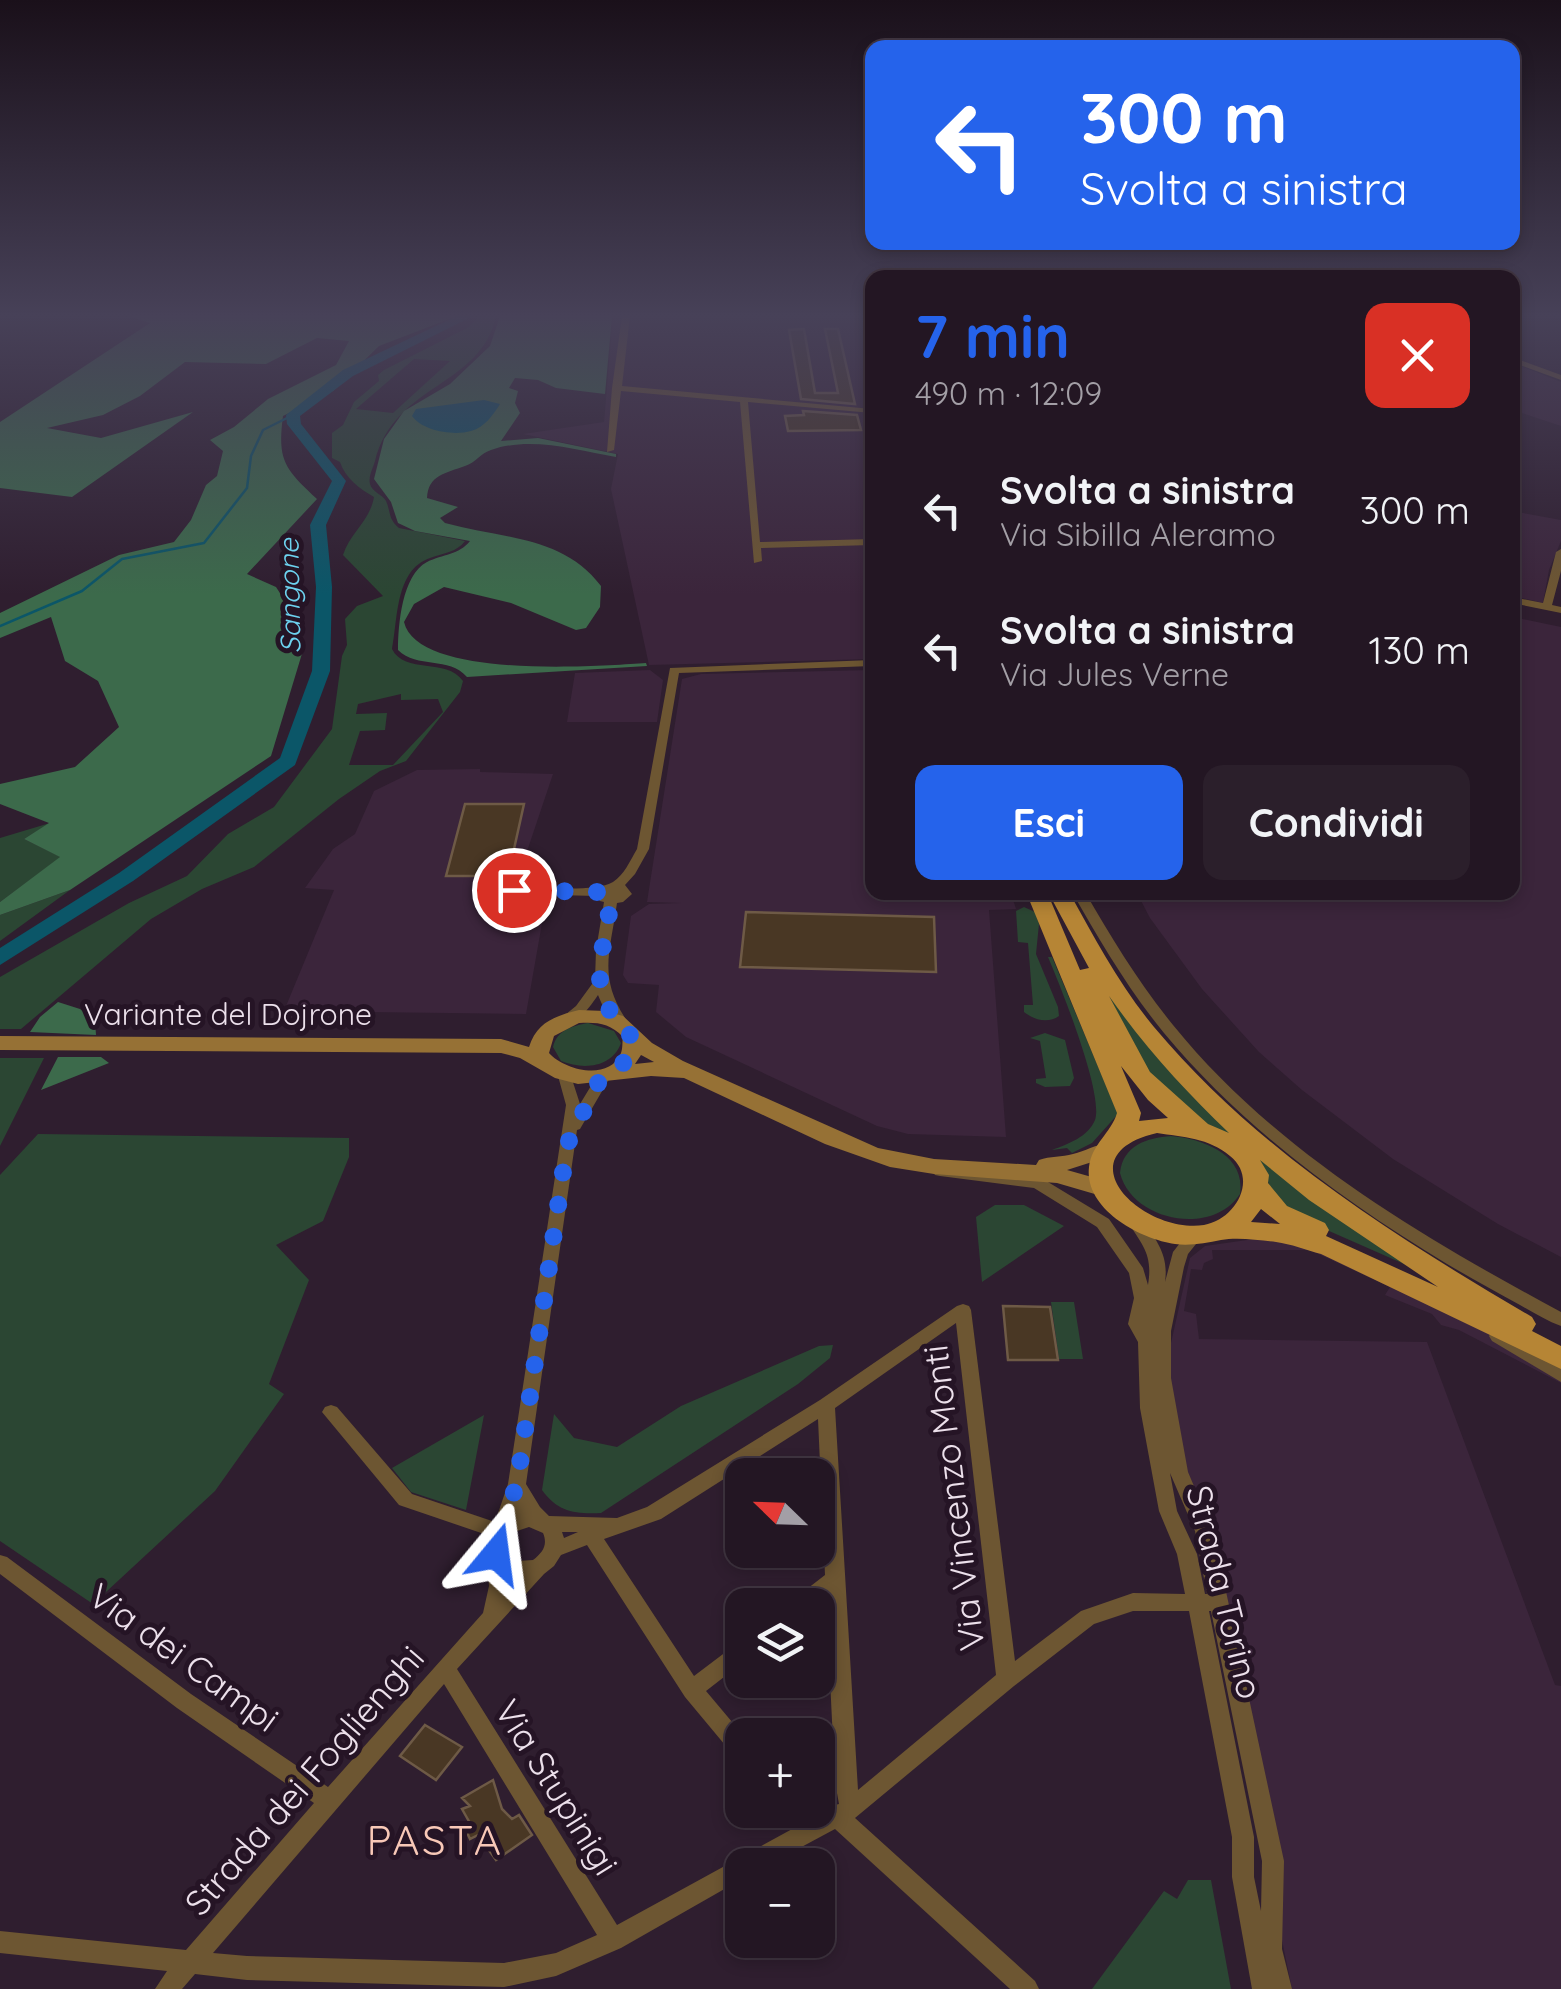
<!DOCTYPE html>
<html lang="it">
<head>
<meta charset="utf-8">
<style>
  :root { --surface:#231623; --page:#2b1f2b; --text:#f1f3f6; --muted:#a39fa6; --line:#403541; --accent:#2563eb }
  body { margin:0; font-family:Quicksand,sans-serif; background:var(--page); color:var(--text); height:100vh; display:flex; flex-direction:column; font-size:38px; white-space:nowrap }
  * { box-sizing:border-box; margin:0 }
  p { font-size:32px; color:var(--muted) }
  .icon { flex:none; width:55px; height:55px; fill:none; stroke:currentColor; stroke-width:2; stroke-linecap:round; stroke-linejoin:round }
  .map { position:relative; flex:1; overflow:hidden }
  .drawer { position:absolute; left:865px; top:270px; width:655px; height:630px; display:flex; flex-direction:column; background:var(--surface); border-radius:20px; box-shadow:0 5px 15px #0003,0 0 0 2px var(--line) }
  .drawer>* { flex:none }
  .banner { position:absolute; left:865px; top:40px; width:655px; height:210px; border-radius:20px; box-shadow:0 5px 15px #0003,0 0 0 2px var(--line); background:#2563eb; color:#fff; overflow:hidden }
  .needle { width:65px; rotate:293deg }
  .buttons { position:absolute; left:725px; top:1458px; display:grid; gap:20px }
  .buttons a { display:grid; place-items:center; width:110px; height:110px; border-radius:20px; background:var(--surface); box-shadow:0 5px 15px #0003,0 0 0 2px var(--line); font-size:50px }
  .pin { position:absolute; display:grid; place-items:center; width:85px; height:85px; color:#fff; margin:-42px; border:5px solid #fff; border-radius:50%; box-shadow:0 2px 10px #0007 }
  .me { position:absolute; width:110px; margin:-55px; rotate:16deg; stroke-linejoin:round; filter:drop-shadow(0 0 8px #0008) }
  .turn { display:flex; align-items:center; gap:35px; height:210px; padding:0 50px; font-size:45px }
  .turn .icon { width:130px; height:130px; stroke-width:2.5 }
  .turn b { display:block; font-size:70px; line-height:85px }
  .round { display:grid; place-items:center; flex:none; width:105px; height:105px; border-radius:20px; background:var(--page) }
  .head { display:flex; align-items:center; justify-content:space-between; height:170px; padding:0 50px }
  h1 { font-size:60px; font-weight:800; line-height:75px; color:var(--accent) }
  .primary-button { display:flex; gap:20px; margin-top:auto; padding:20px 50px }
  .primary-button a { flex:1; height:115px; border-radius:20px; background:var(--accent); color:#fff; font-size:40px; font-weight:800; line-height:115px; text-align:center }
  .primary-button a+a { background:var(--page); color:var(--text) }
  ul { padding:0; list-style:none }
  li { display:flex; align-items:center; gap:30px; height:140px; padding:0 50px }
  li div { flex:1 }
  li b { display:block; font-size:38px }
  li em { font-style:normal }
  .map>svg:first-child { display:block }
</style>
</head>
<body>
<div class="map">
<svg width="1561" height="1989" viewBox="0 0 1561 1989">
  <rect width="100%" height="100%" fill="#2f1e2f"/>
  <!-- built -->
  <path fill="#3b253b" d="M613 316H866L872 342V659L649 665 611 489 618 454 523 434 604 422Z
    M1513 363 1561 382V426L1513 410Z
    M1512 511 1561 520V541L1549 570 1543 603 1513 596Z
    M1513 617 1561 627V1257L1498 1224 1393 1159 1302 1090 1259 1052 1202 989 1150 918 1137 893 1512 892Z
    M650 670 663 680 657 722H567L575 673Z
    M872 670V892L1011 893 1016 909 989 910 1006 1137 908 1134 877 1126 686 1037 656 1012 659 985 628 983 623 975 631 916 649 904 681 903 647 902 682 679 701 674Z
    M480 769V772L553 774 513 893 547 895 526 1014 284 1011 334 890 305 888 333 849 355 834 374 791 417 770Z
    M1261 1238 1305 1245 1561 1369V1383L1459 1330 1441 1325 1432 1314 1385 1295 1390 1287 1310 1250H1212L1213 1259 1204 1263 1202 1270 1191 1269 1184 1311 1196 1314 1199 1339 1427 1342 1555 1685 1561 1686V1989H1292L1165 1370 1190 1258 1205 1246Z"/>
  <!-- green -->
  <path fill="#2b4633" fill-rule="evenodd" d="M479 316H496C481 387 395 383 375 461 373 468 368 477 370 484 372 492 382 494 386 501 391 512 388 519 399 528L465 541C457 552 444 553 430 558 395 570 398 619 392 649 405 675 446 657 463 681L460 692 406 761 380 771 339 799 254 867 202 889 151 919 21 1029H0V977L129 903 187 876 228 834 274 807 332 729 342 656 347 645 345 619 357 606 383 596 343 555C350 533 370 521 374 497 360 489 345 478 340 462L332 458V433L343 425 354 402 379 381 378 375 384 370 469 327ZM414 359 450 361 393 413 356 409ZM401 694V700L438 699 443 712 393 765H349L360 731 385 730 387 713 356 714 358 704Z
    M50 823 24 839 61 857 0 902V838Z
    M70 890 0 941V915Z
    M1024 907 1035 912 1039 924 1036 954 1058 1007 1059 1016C1048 1024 1034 1020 1024 1012V1005H1033L1028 943 1018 942 1016 911Z
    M1048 957H1052L1118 1114 1092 1143 1072 1153 1067 1148 1052 1150C1068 1144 1088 1137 1095 1120 1104 1094 1060 985 1048 957Z
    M1107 992 1146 1044 1420 1271 1295 1216 1271 1195 1266 1172 1153 1087Z
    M588 1023 614 1031 621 1043C612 1068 583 1070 561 1061L553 1047C557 1030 572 1026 588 1023Z
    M1045 1033 1065 1040 1074 1078 1070 1086 1045 1087 1036 1083V1079L1046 1078 1040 1041 1030 1038Z
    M0 1058H44L0 1146Z
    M38 1134 349 1138V1157L323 1221 276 1245 309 1280 269 1384 284 1394 215 1491 93 1604 0 1541V1175Z
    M1171 1136C1204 1139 1246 1155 1240 1194 1212 1237 1132 1221 1120 1173 1123 1145 1147 1138 1171 1136Z
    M995 1205H1024L1064 1226 982 1282 976 1217Z
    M1051 1302H1074L1083 1359H1059Z
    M833 1345 830 1358 798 1384 601 1513C574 1514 558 1512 542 1490L554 1414 574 1438 617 1447 681 1406 819 1346Z
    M484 1415 466 1510 411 1492 392 1468Z
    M1188 1880H1211L1231 1989H1092L1164 1891 1177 1899Z"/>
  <!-- forest -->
  <path fill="#3c6a4b" d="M129 316H457L379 346 333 391 283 416C277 461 285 469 317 499L247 574 276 587 300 624 304 647 271 756 70 890 0 915V902L60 857 24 839 49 823 0 804V784L75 767 119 727 98 681 65 661 51 617 0 638V613L119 555 174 542 191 520 206 485 217 476 223 451 210 440 234 427 268 399 336 365 349 341 317 338 266 364 185 362 140 396 103 415 47 428 101 438 193 412 72 497 0 488V422L150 323Z
    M500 316H612L605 394 556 388 538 380 515 378 509 388 518 391 515 403 520 413 501 441 538 438 616 454V457C576 450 531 436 491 450 481 453 475 463 465 466 446 473 428 475 427 498L458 507 440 518 445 523C502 539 562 535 601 586L600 607 586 628 576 630 511 603 444 587 414 604 404 622C418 680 600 666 646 663L647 666 467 677C449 656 417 669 398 650 398 625 402 575 427 562 443 554 459 555 470 541L415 531 398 523 391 502 374 479 384 439 404 411 450 384 490 346Z
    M58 1002 80 1009 95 1021 96 1035 30 1032 40 1017Z
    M58 1057H101L109 1063 41 1090Z"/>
  <!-- water -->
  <path fill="#0b5668" d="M484 400 500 404C493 415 485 427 471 431 453 436 423 431 412 416L416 409Z"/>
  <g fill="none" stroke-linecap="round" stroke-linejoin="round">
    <!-- stream -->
    <path stroke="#0b5668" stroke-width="2.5" d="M0 626 82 591 122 559 204 543 247 488 251 456 263 430 293 415"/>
    <!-- river -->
    <path fill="#0b5668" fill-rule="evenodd" d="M457 316H473L353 376 300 416 301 424 346 481 326 525 332 587 330 671 295 765 133 881 0 965V948L119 873 280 758 312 671 316 587 310 525 332 481 287 424 286 415 343 370Z"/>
  </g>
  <!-- building -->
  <path fill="#493724" stroke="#6e5a46" stroke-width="2.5" d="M804 329 815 393H838L825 329H838L855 404 801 399 789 330Z
    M803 411 857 415 861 430 788 431 785 416 804 415Z
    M465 804H524L508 876H446Z
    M746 912 934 917 936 972 740 967Z
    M1003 1306 1050 1307 1058 1360H1008Z
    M425 1725 462 1747 436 1780 400 1756Z
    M493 1780 502 1809 512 1819 519 1815 532 1835 496 1860 478 1835 470 1839 464 1826 471 1825 462 1809 470 1806 462 1798Z"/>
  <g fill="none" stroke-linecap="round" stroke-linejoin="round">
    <!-- street -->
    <path fill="#6d5632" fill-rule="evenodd" d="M622 316H630L622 386 872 409V413L748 402 760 542 872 539V545L761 548 762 561 754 563 740 402 621 391 614 450 607 452 612 388Z
      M1512 357 1561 375V380L1512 362Z
      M1561 549V571L1552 605 1561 607V613L1512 603V597L1543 603 1556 552Z
      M872 660V666L679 673 649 849 635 874 625 885 632 894 623 902 617 903C610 954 597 978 629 1024L622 1028 617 1027 604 1009 598 995C589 1008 579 1024 562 1022L560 1019 576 1006 595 980 596 950 604 902 600 901 597 896 514 894 508 890 514 886C538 887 594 893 613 882 624 875 630 861 637 849L670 668Z
      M1072 892H1085C1112 939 1139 983 1173 1025 1275 1151 1420 1236 1561 1312V1326C1547 1321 1534 1313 1520 1305 1496 1292 1471 1278 1447 1264 1343 1201 1242 1127 1164 1033 1128 989 1100 941 1072 892Z
      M605 1069 612 1074 580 1129 577 1130 526 1484 540 1507 549 1516 617 1518 647 1507 820 1400 957 1306 963 1304 969 1306 971 1310 1015 1661 1081 1611 1133 1593 1185 1594 1177 1554 1159 1511 1140 1408 1138 1342 1128 1324 1134 1298 1129 1273 1097 1227 1034 1188 940 1176 935 1175 932 1171 935 1167 940 1166 1043 1179 1109 1219 1143 1268 1148 1285C1153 1255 1143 1246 1128 1222L1130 1218H1142C1156 1241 1169 1254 1165 1282L1173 1252 1190 1230H1202L1204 1234 1188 1254 1184 1267 1171 1331V1378L1188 1472 1213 1531 1284 1861 1282 1949 1292 1989H1252L1232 1877V1837L1189 1611H1133L1094 1624 1014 1686 855 1818 1035 1981 1039 1989H1010L835 1829 768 1865H742V1879L621 1948 556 1976 504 1987 247 1980 195 1974 182 1989H155L167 1971 0 1953V1931L186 1950 314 1803 177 1708 0 1574V1555L7 1557 191 1694 328 1787 483 1613 489 1586 485 1545 490 1536 399 1505 322 1412 325 1407 331 1405 337 1407 412 1494 495 1522 508 1484 566 1105 558 1076 560 1073H570L580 1104 600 1071ZM956 1323 996 1675 858 1790 835 1408ZM818 1419 825 1575 794 1599 791 1605H816L826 1597 835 1782 839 1804 827 1807 825 1811 813 1818 807 1810H782L794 1828 617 1925 457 1669 544 1574 554 1566 561 1555 587 1545 685 1697 735 1757 742 1760 743 1735 706 1691 742 1663V1642L735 1645 694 1676 604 1539 661 1519ZM1170 1473 1195 1531 1207 1594H1205L1197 1554 1177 1511ZM529 1527 543 1533C548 1545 543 1552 533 1560L517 1561 506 1553 505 1546 514 1532ZM562 1532H578L564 1538ZM508 1575 516 1577 509 1585ZM1209 1611H1211L1262 1861 1261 1911 1254 1877V1837ZM444 1684 597 1935 556 1953 504 1963 247 1956 213 1953Z
      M1498 1330 1561 1366V1382L1492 1341 1489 1336 1492 1331Z"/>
    <!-- secondary -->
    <path fill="#967135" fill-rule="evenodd" d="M579 1010 605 1011 623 1016 652 1043 683 1061 878 1148 934 1159 1036 1165 1039 1160C1050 1156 1062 1157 1073 1154 1088 1151 1099 1141 1114 1145L1117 1150 1114 1155 1067 1170 1113 1183 1116 1189 1113 1195 1105 1197 1057 1183 934 1174 890 1167 825 1144 684 1078 651 1076 578 1084 555 1078 520 1058 501 1053 0 1050V1036L501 1039 529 1047C537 1022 555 1016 579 1010ZM579 1023C597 1022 610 1023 623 1037 622 1042 623 1048 621 1053 609 1082 564 1070 549 1053L554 1036ZM641 1055 643 1056 654 1062 635 1064Z"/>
    <!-- primary -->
    <path fill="#b68535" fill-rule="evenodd" d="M1026 892H1047L1080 970 1089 968 1048 892H1069C1095 939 1120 986 1154 1027 1258 1151 1394 1236 1532 1317L1536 1324 1532 1331 1561 1346V1369L1321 1254C1306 1250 1291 1244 1276 1242 1259 1240 1237 1237 1221 1240 1206 1243 1190 1246 1175 1244 1140 1239 1084 1209 1089 1167 1091 1145 1111 1133 1117 1113ZM1109 996C1144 1046 1185 1091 1229 1133L1208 1124 1150 1072ZM1121 1066 1148 1100 1168 1118 1139 1121 1141 1113ZM1157 1133C1183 1137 1209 1138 1230 1156 1259 1179 1235 1220 1204 1225 1141 1234 1062 1155 1157 1133ZM1260 1160 1309 1200 1438 1287 1326 1236 1329 1230 1325 1223 1287 1206 1268 1183 1269 1175ZM1261 1209 1280 1224 1251 1222Z"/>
  </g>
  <!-- sky -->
  <linearGradient id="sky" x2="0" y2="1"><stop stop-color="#1a101a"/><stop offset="0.53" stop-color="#474158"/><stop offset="1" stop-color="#474158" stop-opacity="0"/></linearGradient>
  <rect width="1561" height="595" fill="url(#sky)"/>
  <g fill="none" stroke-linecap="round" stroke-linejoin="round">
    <!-- route -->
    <path stroke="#2563eb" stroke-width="18" stroke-dasharray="0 32.4" d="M496 1554 495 1544 517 1484 567 1145 597 1084 628 1059 634 1048C632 1027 613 1020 605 1002 592 975 608 929 611 900L602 892 514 890"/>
  </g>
  <g text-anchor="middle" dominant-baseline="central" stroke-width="10" stroke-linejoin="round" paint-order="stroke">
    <!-- far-water labels -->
    <g font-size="28" font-style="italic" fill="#6dd2ef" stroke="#251425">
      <text transform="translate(289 596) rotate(-91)">Sangone</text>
    </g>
    <!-- street labels -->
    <g font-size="30" fill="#ece0eb" stroke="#251425">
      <text x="228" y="1014">Variante del Dojrone</text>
    </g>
    <!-- near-street labels -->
    <g font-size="35" fill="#ece0eb" stroke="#251425">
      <text transform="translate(953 1498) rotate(-97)">Via Vincenzo Monti</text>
      <text transform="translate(1225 1592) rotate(76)">Strada Torino</text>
      <text transform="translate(184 1657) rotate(36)">Via dei Campi</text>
      <text transform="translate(304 1780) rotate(-49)">Strada dei Foglienghi</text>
      <text transform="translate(557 1787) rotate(58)">Via Stupinigi</text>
    </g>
    <!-- near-quarter labels -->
    <g font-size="42" letter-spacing="2.5" fill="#f8c8b7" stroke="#251425">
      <text x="435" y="1839">PASTA</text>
    </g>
  </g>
</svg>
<div class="buttons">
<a><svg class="needle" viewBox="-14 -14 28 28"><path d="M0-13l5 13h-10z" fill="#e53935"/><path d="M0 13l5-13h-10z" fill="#a39fa6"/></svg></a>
<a><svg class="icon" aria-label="layers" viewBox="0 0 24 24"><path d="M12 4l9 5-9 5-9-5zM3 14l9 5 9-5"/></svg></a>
<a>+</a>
<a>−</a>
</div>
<div class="pin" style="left:514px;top:890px;background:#d93025"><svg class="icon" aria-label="arrive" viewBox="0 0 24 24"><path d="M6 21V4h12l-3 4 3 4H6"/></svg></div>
<svg class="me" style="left:496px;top:1554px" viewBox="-20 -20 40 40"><path d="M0-17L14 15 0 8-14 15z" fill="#2563eb" stroke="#fff" stroke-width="4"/></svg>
<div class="banner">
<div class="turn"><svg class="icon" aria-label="left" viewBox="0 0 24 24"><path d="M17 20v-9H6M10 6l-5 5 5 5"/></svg><div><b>300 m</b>Svolta a sinistra</div></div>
</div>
<section class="drawer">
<div class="head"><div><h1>7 min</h1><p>490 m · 12:09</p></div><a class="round" style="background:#d93025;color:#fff"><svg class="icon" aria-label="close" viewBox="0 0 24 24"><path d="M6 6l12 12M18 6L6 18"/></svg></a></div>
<ul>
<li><svg class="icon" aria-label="left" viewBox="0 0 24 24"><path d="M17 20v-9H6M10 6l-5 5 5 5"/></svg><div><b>Svolta a sinistra</b><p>Via Sibilla Aleramo</p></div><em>300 m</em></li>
<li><svg class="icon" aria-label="left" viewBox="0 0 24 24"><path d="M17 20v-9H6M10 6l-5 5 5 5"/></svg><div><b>Svolta a sinistra</b><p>Via Jules Verne</p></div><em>130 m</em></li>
</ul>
<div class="primary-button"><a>Esci</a><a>Condividi</a></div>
</section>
</div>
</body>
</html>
